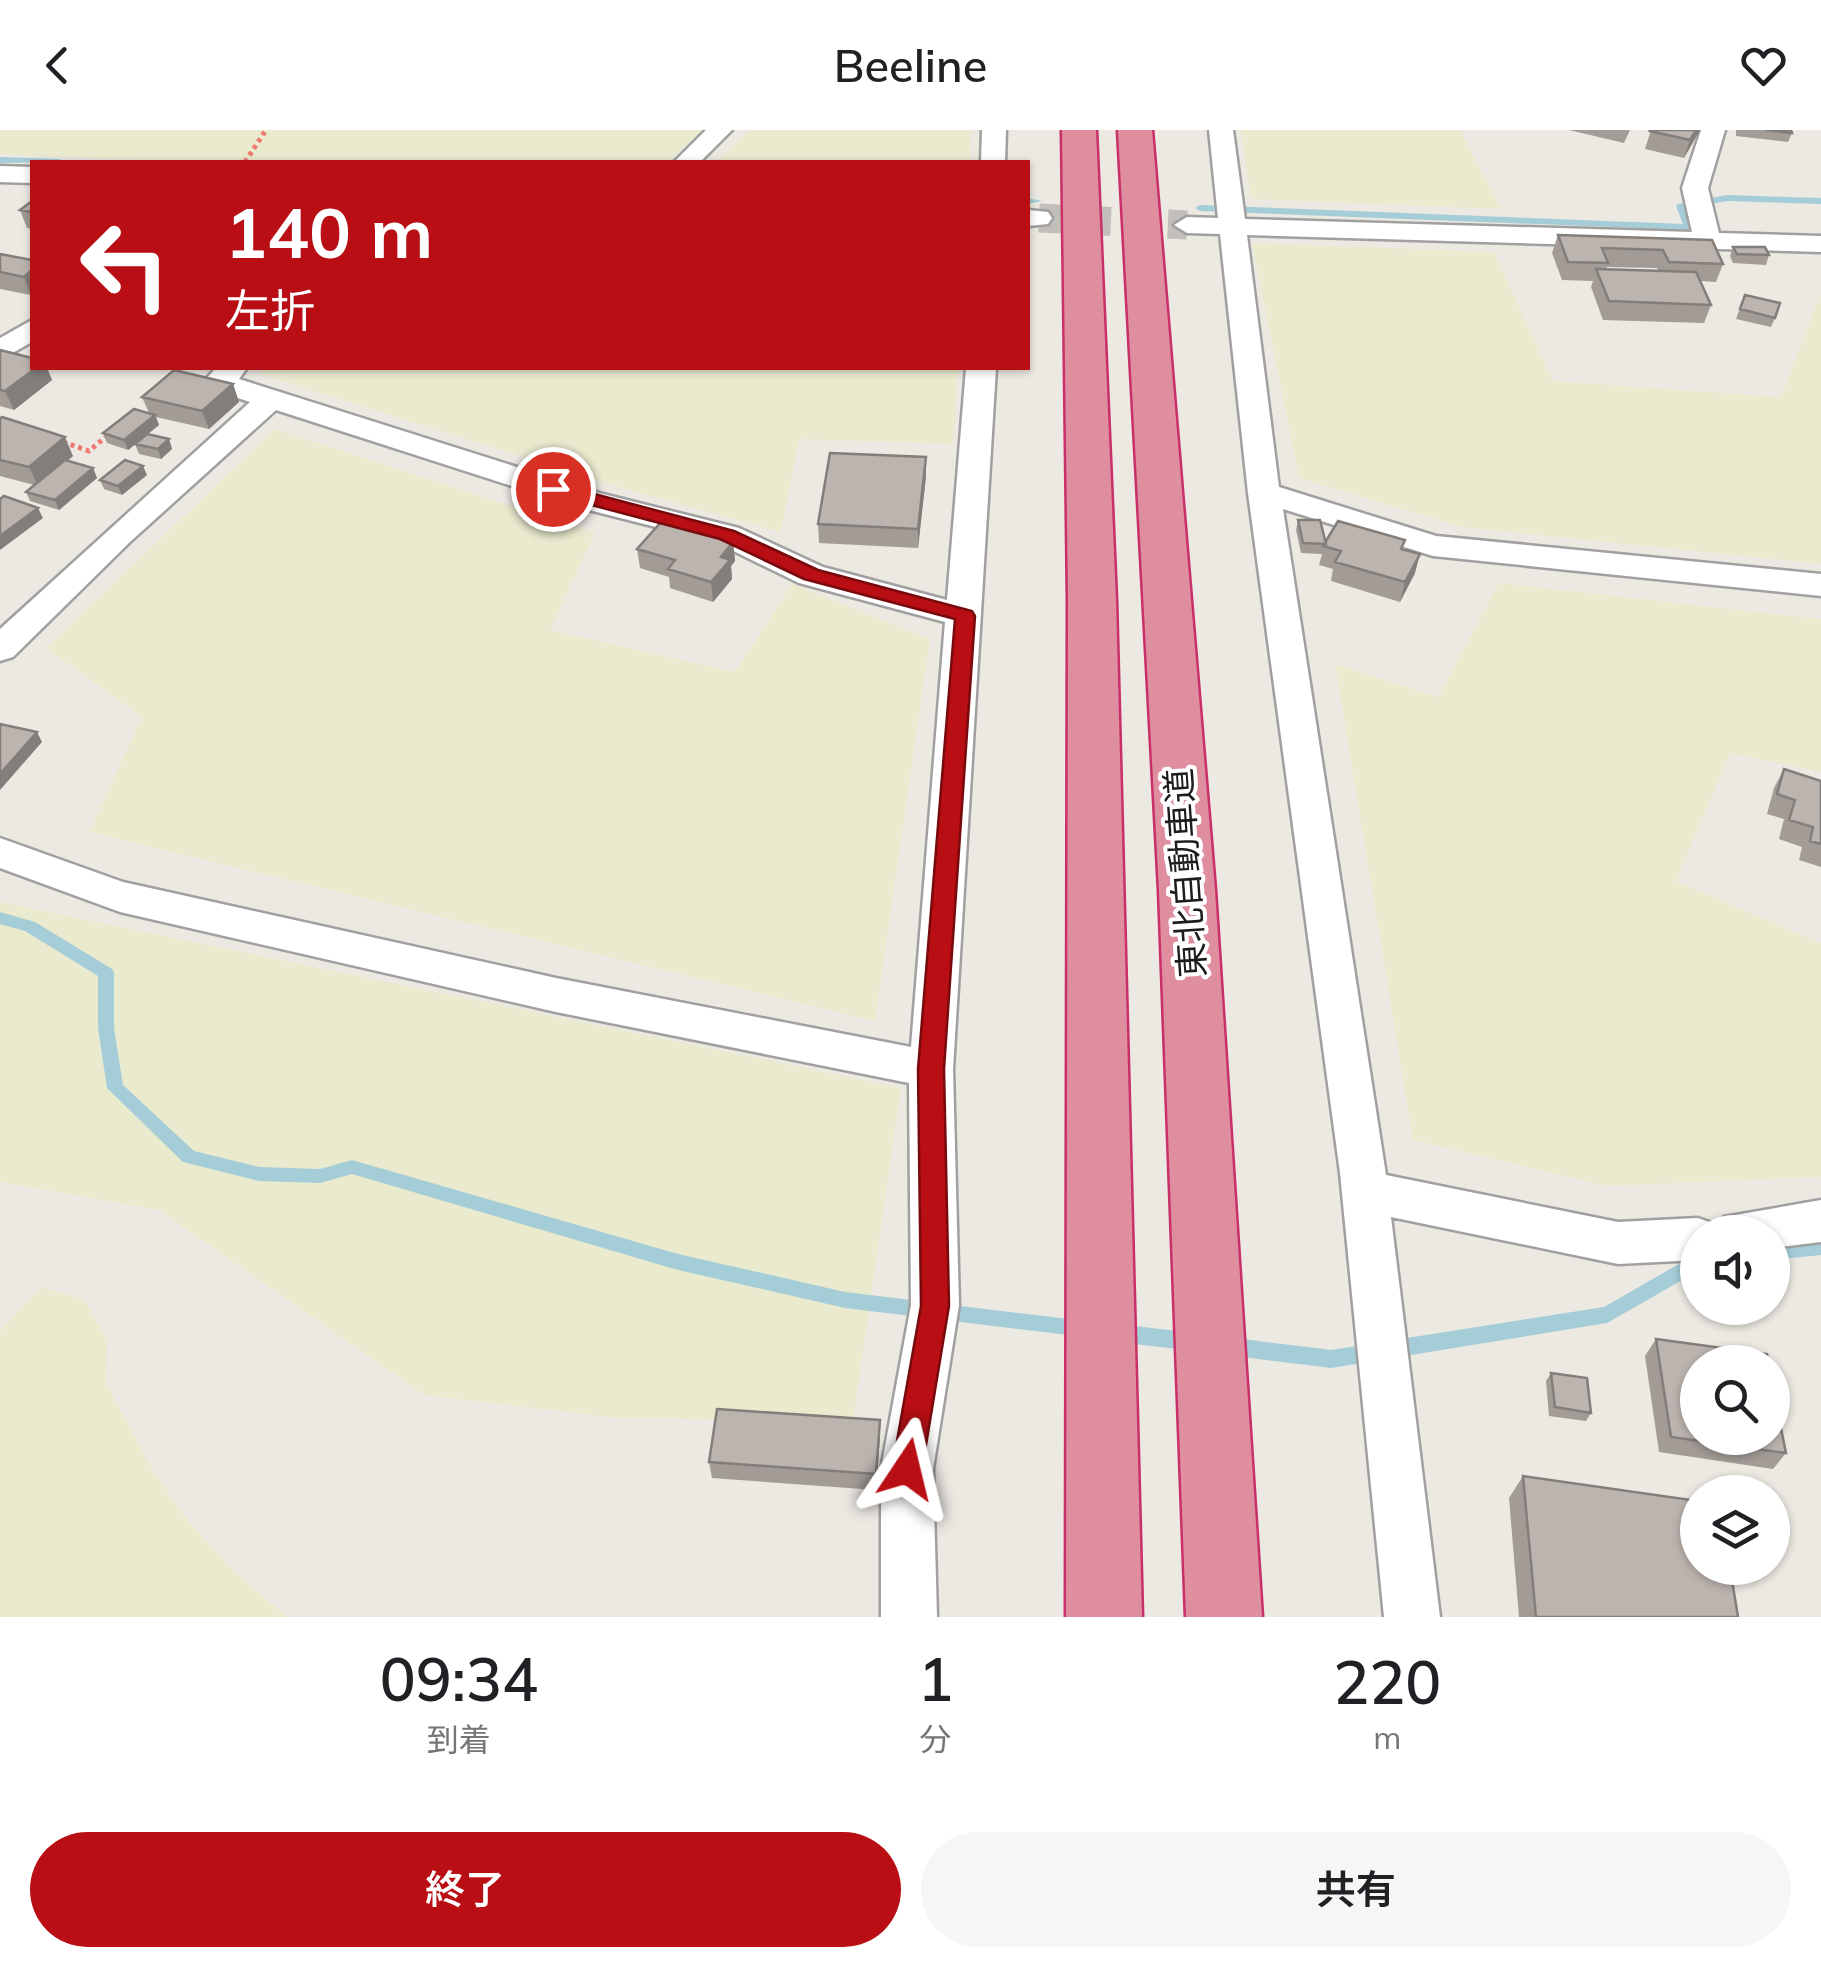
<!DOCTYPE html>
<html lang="ja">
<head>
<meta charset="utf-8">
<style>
  :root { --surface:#fff; --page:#f6f6f6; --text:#202124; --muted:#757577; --accent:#b90e14 }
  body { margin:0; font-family:Mulish,"Noto Sans JP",sans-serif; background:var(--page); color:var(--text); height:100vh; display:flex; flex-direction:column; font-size:38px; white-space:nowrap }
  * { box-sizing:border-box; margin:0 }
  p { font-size:32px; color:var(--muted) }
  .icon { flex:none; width:55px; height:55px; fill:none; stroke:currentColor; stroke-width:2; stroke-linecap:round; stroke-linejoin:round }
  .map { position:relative; height:1487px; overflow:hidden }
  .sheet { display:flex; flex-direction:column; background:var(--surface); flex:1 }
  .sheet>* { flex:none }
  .top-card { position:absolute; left:30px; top:30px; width:1000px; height:210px; border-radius:0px; box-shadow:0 2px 8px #0004; background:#b90e14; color:#fff; overflow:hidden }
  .controls { position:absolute; left:1680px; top:1085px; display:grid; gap:20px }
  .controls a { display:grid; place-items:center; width:110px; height:110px; border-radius:50%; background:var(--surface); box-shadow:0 2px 8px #0004; font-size:50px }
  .pin { position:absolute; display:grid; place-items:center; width:85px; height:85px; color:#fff; margin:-42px; border:5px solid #fff; border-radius:50%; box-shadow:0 2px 10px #0007 }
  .me { position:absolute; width:110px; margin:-55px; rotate:10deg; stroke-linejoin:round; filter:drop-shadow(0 0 8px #0008) }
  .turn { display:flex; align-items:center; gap:35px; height:210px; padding:0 30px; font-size:45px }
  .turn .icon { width:130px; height:130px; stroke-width:2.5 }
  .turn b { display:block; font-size:70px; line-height:85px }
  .eta { display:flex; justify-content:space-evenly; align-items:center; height:170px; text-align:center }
  .eta b { font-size:60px; font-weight:600; line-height:70px }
  .primary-button { display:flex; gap:20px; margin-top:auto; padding:20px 30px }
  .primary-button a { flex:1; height:115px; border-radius:60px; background:var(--accent); color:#fff; font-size:40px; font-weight:600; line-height:115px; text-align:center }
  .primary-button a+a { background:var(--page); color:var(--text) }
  header { display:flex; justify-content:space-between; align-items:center; height:130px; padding:0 30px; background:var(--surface); font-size:45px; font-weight:600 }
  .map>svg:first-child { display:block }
</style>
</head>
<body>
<header><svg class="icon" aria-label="back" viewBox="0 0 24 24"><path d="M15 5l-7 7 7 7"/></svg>Beeline<svg class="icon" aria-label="heart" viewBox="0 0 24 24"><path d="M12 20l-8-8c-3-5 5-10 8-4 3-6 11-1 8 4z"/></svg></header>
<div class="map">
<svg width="1821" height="1487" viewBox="0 0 1821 1487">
  <rect width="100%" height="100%" fill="#ece8e2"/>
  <!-- farmland -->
  <path fill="#e9eace" d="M0 0H703L667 32H194L0 24Z
    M751 0H971L970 32H716Z
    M1241 0H1460L1501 79 1251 69Z
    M1252 113 1494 122 1553 251 1781 267 1821 163V434L1462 397 1299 348Z
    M266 238H958L953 314 799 309 781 402 615 356 260 244Z
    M275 299 595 403 550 500 735 542 792 454 930 509 875 891 89 702 142 587 46 518Z
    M1499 453 1821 489V642L1730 623 1676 751 1821 813V1047L1607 1056 1413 1010 1335 534 1438 567Z
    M0 772 901 958 853 1291 618 1288 424 1265 159 1080 0 1052Z
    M41 1157 85 1170 107 1211 106 1253 150 1335 184 1386 236 1443 287 1487H0V1201Z"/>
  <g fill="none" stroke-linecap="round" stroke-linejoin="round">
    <!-- stream -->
    <path fill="#a5cdd7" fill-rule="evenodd" d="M0 27 60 29 65 32 0 33Z
      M1727 65 1821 68V74L1727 71 1687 78 1694 97 1689 100 1200 81 1195 78 1200 75 1683 94 1676 76 1678 74Z
      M1028 68 1042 71 1028 74Z
      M0 782 35 792 112 839 114 843V898L123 955 194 1021 259 1037 320 1039 352 1030 678 1124 845 1162 1085 1191 1092 1193 1094 1199 1092 1205 1085 1207 845 1178 678 1140 352 1044 320 1053 259 1051 183 1032 107 958 98 898V846L25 801 0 794Z
      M1821 1109V1125L1772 1130V1114Z
      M1698 1123V1141L1607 1193 1331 1238 1227 1225 1220 1222 1218 1216 1220 1210 1227 1207 1331 1220 1604 1177Z
      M1118 1194 1194 1203 1201 1206 1203 1212 1201 1218 1194 1221 1118 1212 1111 1209 1109 1203 1111 1197Z"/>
    <!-- minor-tunnel -->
    <path stroke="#c2bfba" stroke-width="29" stroke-dasharray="29 14" stroke-linecap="butt" d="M1039 88 1187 95"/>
    <defs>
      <path id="minor" d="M706 0H732L700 32H674Z
        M982 0H1006L1005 32H981Z
        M1209 0H1233L1245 89 1692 102 1682 58 1701 0H1725L1708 58 1719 103 1821 106V122L1247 105 1279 357 1436 406 1821 444V466L1433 426 1283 379 1386 1045 1618 1092 1698 1088 1715 1094 1718 1101 1724 1087 1821 1070V1112L1772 1118V1102H1698V1130L1618 1134 1391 1087 1440 1487H1384L1340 1043 1248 363 1220 104 1187 103 1174 95 1187 87 1218 88Z
        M0 36 32 37V53L0 52Z
        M1028 80 1048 82 1052 88 1048 94 1028 96Z
        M32 190V212L0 230V208Z
        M216 238H247L239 249 599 363 739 398 823 437 947 470 966 238H996L953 939 959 1175 933 1339 937 1487H881V1339L911 1175 909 953 556 882 120 782 0 738V708L123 752 556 848 911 917 945 492 799 453 715 412 577 377 276 280 130 412 13 527 0 531V499L250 272 207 258 203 252Z"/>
      <path id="motorway" d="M1062 0H1096L1116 470 1142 1487H1066L1068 470Z
        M1118 0H1152L1215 760 1262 1487H1186L1159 760Z"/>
    </defs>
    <!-- minor casing -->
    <use href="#minor" stroke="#a0a0a0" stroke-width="5"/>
    <!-- motorway casing -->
    <use href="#motorway" stroke="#c93069" stroke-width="5"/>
    <!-- path -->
    <path stroke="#ef7970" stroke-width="5" stroke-dasharray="4 4" stroke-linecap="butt" d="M245 32 266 0
      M63 312 89 321 108 305"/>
    <!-- minor -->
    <use href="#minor" fill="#fff" fill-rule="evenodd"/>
    <!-- motorway -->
    <use href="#motorway" fill="#df8ea0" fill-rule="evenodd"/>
  </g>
  <!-- wall -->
  <path fill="#a29b96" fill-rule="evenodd" d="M1569 0H1630L1624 13Z
    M1651 0H1700L1684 28 1645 19Z
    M1736 0H1791L1792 3 1788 12 1736 6Z
    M32 71V99L27 98 20 80Z
    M1558 105 1712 110 1723 134 1716 152 1700 151 1711 175 1704 193 1603 190 1591 157 1593 151 1562 150 1552 123ZM1607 137 1657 138 1658 141 1606 139Z
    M1733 117 1769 125 1766 135 1733 133 1730 126Z
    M0 124 32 130 31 165 0 159Z
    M1745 165 1775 188 1771 197 1736 189Z
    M0 220 32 238H47L52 250 14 280 0 276Z
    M233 254 239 272 209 299 156 287 159 295 128 320 107 313 103 303 149 283 142 267Z
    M0 289 73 326 67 331 93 338 97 348 59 380 30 371 26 362 34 355 0 346Z
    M169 309 172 319 161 329 139 324 135 314Z
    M926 327V346L918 418 819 413 818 394Z
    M147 345 122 365 104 359 100 350Z
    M1298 390 1326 412 1403 419 1415 443 1400 472 1331 451 1333 439 1319 435 1322 424 1301 423 1296 400Z
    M733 412 735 431 731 436 732 449 713 472 670 458 669 447 640 438 637 419Z
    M1784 639 1821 651V737L1799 730 1802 717 1779 709 1784 689 1767 684 1774 658Z
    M1656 1209 1786 1323 1773 1339 1659 1322 1645 1226Z
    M1551 1243 1591 1283 1586 1291 1549 1286 1546 1251Z
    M880 1306 876 1360 712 1348 709 1332Z
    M1523 1346 1738 1487H1519L1509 1368Z"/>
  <!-- shaded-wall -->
  <path fill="#847e7a" d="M1696 0H1700L1684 28 1690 10Z
    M32 140V164L31 165 24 147Z
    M36 238H47L52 250 14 280 5 261Z
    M233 254 239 272 209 299 202 281Z
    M155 285 159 295 128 320 124 310Z
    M65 307 73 326 38 356 29 337Z
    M169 309 172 319 161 329 158 319Z
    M926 327V346L918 418V399Z
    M143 336 147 345 122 365 118 356Z
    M93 338 97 348 59 380 55 370Z
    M38 378 43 388 0 420V406Z
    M733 412 735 431 731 436 732 449 713 472 711 452 721 427Z
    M1420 424 1415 443 1400 472 1405 452Z
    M37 602 42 612 0 660V644Z
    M880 1290V1306L876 1360V1344Z"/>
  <!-- building -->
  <path fill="#bcb4af" stroke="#847e7a" stroke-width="2.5" d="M1651 0H1696L1690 10 1650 1Z
    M1766 0H1791L1792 3Z
    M32 71V82L20 80Z
    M1558 105 1712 110 1723 134 1669 132 1663 120 1602 118 1608 133 1568 132Z
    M1733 117H1765L1769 125 1737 124Z
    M0 124 32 130V140L24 147 0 142Z
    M1596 139 1696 142 1711 175 1609 171Z
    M1745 165 1780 173 1775 188 1740 179Z
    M0 220 32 228V238H36L5 261 0 260Z
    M174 240 233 254 202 281 142 267Z
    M134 279 155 285 124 310 103 303Z
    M2 287 65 307 29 337 0 330V289Z
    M147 304 169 309 158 319 135 314Z
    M830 323 926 327 918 399 818 394Z
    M65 330 93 338 55 370 26 362Z
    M125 330 143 336 118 356 100 350Z
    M4 366 38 378 0 406V369Z
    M1298 390H1320L1326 414 1303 413Z
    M662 391 733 412 721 427 730 430 711 452 668 439 675 430 637 419Z
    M1338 391 1405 410 1401 419 1420 424 1405 452 1335 432 1341 421 1323 416Z
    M0 594 37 602 0 644Z
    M1784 639 1821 651V714L1810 711 1813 697 1789 690 1795 670 1777 664Z
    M1656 1209 1767 1224 1768 1232H1698V1308H1772V1254L1786 1323 1671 1307Z
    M1551 1243 1587 1248 1591 1283 1555 1277Z
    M717 1279 880 1290 876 1344 709 1332Z
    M1523 1346 1698 1371V1438H1730L1738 1487H1536Z"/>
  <!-- route -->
  <path fill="#b90e14" stroke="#78090d" stroke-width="2.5" d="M553 353 734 401 818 440 972 481 975 486 944 939 949 1176 922 1339 917 1349 907 1353 896 1349 892 1339 921 1176 918 939 955 489 804 449 720 409 546 363 544 359Z"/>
  <g text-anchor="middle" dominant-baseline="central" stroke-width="8" stroke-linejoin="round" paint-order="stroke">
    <!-- street labels -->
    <g font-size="35" fill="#1c1c1c" stroke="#fff">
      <text transform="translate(1185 743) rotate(-94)">東北自動車道</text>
    </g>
  </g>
</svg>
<div class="controls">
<a><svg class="icon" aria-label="sound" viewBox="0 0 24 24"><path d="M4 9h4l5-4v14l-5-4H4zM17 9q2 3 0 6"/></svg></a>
<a><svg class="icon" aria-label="search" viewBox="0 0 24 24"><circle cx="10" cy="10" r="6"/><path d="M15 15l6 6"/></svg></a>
<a><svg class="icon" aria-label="layers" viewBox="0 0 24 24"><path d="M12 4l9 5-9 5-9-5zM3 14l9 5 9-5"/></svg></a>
</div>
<div class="pin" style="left:553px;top:359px;background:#d93025"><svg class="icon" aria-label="arrive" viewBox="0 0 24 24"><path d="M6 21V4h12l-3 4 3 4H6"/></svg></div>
<svg class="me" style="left:907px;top:1339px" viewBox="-20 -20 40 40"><path d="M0-17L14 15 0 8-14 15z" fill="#b90e14" stroke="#fff" stroke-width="4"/></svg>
<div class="top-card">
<div class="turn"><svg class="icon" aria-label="left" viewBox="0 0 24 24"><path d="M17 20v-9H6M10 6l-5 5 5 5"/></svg><div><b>140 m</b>左折</div></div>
</div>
</div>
<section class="sheet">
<div class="eta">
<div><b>09:34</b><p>到着</p></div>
<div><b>1</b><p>分</p></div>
<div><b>220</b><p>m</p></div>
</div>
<div class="primary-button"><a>終了</a><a>共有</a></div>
</section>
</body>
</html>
